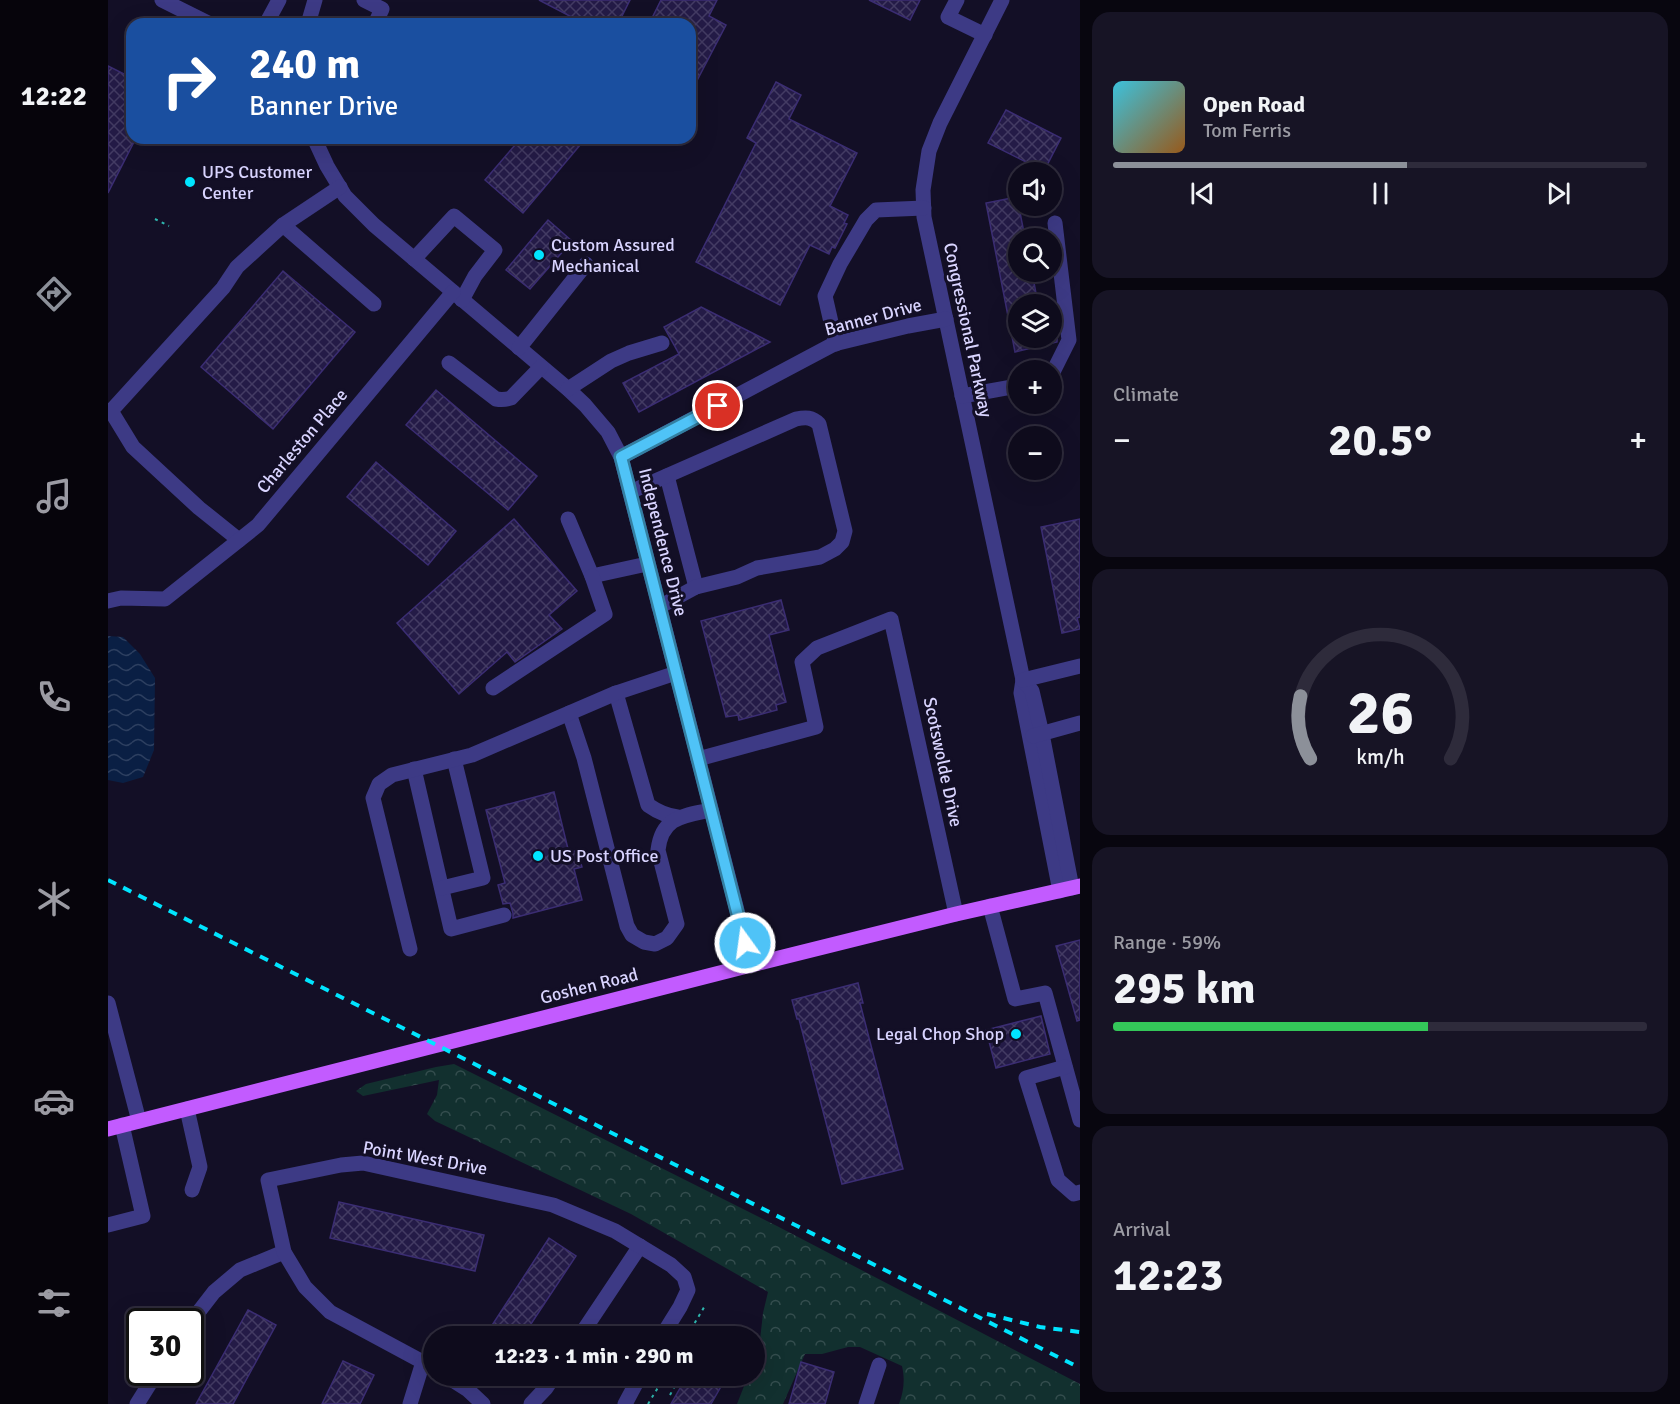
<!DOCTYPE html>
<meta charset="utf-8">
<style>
body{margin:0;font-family:Signika,sans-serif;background:#171425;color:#f1f3f6;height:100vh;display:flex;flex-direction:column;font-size:22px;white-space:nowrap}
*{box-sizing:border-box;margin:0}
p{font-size:20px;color:#9b9ba3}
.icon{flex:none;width:33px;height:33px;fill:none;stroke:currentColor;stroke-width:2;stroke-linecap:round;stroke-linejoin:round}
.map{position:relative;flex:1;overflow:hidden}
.side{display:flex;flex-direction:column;gap:12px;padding:12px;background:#08060f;width:600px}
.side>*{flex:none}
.top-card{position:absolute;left:18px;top:18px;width:570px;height:126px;border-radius:18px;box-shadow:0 6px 24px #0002,0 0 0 2px #2e2b3b;background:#1a4fa0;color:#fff;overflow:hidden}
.buttons{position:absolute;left:900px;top:162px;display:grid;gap:12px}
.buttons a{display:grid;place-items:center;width:54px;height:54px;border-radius:50%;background:#0e0b1c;box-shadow:0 6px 24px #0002,0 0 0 2px #2e2b3b;font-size:30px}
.speed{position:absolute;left:18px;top:1308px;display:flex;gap:12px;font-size:30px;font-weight:700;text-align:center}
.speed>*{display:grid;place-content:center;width:78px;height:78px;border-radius:50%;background:#0e0b1c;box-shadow:0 6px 24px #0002,0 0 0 2px #2e2b3b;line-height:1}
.speed .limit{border:3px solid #111;border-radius:9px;background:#fff;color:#111}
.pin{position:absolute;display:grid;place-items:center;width:51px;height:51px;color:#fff;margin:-26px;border:3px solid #fff;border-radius:50%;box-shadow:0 2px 6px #0007}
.me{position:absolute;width:66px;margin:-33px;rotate:346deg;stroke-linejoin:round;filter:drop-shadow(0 0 4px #0008)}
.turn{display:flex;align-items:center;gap:21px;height:126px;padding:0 24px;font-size:27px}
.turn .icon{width:78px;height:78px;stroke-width:2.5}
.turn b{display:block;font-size:42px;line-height:51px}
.big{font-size:45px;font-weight:700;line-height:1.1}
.side .widget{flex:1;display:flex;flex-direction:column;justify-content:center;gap:9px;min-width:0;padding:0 21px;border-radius:18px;background:#171425}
.side .dial{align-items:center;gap:0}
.dial svg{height:156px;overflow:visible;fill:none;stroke:#2e2b3b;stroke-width:7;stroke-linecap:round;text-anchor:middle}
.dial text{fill:#f1f3f6;stroke:none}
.song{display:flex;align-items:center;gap:18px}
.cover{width:72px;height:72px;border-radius:9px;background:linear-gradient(135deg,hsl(190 70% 55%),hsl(30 70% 35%))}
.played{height:6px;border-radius:3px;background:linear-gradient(90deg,#8c9099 55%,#2e2b3b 55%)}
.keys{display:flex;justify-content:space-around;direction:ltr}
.heat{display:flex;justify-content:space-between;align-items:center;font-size:33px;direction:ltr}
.charge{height:9px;border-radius:4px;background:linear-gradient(90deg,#34c759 59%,#2e2b3b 0)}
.trip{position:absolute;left:315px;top:1326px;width:342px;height:60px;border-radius:30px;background:#0e0b1c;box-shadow:0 6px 24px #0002,0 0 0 2px #2e2b3b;font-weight:700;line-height:60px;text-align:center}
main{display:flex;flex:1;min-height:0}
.tabs{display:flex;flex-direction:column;width:108px;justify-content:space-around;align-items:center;background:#06040b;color:#9b9ba3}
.tabs .icon{width:42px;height:42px}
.tabs .active{color:#8c9099}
.tabs b{font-size:27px;color:#f1f3f6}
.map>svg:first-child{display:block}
</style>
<main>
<nav class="tabs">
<b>12:22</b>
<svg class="icon active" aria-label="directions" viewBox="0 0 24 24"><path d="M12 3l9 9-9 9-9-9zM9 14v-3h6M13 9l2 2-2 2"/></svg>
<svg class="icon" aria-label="music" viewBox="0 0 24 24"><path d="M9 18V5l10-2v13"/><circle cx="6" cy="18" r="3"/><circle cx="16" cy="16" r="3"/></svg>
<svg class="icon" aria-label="phone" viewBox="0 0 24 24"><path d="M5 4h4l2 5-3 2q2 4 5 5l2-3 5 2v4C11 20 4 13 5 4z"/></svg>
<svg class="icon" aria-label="climate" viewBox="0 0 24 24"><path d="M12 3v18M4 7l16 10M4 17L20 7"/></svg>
<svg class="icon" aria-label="car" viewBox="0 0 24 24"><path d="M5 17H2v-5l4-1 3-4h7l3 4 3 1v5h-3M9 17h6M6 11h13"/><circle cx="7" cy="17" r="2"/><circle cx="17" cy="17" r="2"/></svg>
<svg class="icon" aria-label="filters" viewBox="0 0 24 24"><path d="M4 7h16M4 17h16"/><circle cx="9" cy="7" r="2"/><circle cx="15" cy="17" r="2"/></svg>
</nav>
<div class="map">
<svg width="972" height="1404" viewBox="0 0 972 1404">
<defs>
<pattern id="forest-crowns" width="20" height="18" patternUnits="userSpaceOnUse" patternTransform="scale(1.5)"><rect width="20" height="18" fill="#12302f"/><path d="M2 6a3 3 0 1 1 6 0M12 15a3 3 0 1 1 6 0" fill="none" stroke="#344d4e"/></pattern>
<pattern id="water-waves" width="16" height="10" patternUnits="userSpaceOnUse" patternTransform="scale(1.5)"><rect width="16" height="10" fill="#0a1f44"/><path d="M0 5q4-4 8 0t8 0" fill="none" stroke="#2d3f60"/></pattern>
<pattern id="building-cross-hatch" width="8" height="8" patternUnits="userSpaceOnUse" patternTransform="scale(1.5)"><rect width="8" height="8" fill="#241b47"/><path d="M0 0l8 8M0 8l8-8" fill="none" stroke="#433b63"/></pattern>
</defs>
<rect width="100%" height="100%" fill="#130f26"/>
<path fill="url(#forest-crowns)" d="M346,1064L669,1226L972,1384V1404H791C796,1391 797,1379 794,1366L752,1347H740L714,1354H697L675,1404H629L640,1376H646L647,1356L652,1340L655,1313L660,1292L523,1214L327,1121L319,1114L329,1095L331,1080L255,1096L248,1091L258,1084L328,1067Z"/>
<path fill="url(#water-waves)" d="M0,636L15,637L32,654L47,678L46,750L35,777L15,783L0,780Z"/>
<g fill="url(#building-cross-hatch)" stroke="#3b2d73" stroke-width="1.5">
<path d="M431,0H522L510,24H477Z"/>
<path d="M553,0H609L601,16L618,25L582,94V24H541Z"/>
<path d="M761,0H812L802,20Z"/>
<path d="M0,66L24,78V138H28L0,193Z"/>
<path d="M668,82L693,95L681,119L749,153L722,206L740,215L736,223L739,224L727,248L724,247L721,254L702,245L672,305L588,262L648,143L639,138Z"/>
<path d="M898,110L953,138L936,171L880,143Z"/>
<path d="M413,138H478L415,213L377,180Z"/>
<path d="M909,197L917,238H910V272H924L930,304H910V338H949V342L907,352L878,203Z"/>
<path d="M440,220L464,241L422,289L398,270Z"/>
<path d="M175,271L247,332L165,429L93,367Z"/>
<path d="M593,307L662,342L531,412L515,383L571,354L556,327Z"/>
<path d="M328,390L429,476L400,510L298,425Z"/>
<path d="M268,462L348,531L320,565L239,497Z"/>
<path d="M406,519L469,591L441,615L454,629L407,662L399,652L351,694L289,623Z"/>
<path d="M972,519V617L969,618L972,629L954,633L933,527Z"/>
<path d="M673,600L681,630L661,635L678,702L668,705L669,710L631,720L630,715L618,717L593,621Z"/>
<path d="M446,792L461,853L470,850L472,860L474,867L466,869L474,900L405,918V913L402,903L395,904L390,885L397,883L378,810Z"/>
<path d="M972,940V1020L969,1021L948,946Z"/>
<path d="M750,983L755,1003H752L795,1169L734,1184L691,1019H689L684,1000Z"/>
<path d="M933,1016L942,1054L888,1068L878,1030Z"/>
<path d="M231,1202L376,1235L367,1271L222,1238Z"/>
<path d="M441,1238L468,1256L415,1336H377Z"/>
<path d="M140,1310L168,1325L125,1404H88Z"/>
<path d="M235,1361L266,1375L252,1404H214Z"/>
<path d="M693,1362L726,1372L717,1404H681Z"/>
<path d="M579,1376H619L603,1404H563Z"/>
</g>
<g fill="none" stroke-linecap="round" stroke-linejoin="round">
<g stroke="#2fb8b0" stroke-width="2" stroke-dasharray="3 4.5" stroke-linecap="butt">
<path d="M47,219L61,226"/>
<path d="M579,1336L598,1304"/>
<path d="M559,1376L569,1382L571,1377"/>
<path d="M562,1395L569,1382"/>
<path d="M540,1404L557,1376"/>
</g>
<g stroke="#3d3a85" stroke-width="15">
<path d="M54,0L102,24"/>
<path d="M256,0L274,9L267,24"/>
<path d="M849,0L840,17L877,35"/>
<path d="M894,0L832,123L821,151L815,190L816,217L915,680L913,693L952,891"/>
<path d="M158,24L171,0"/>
<path d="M200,24L207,0"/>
<path d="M206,138L219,166L237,196L266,225L460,389L477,405L500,432L513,457L643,965"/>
<path d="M175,225L266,304"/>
<path d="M306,259L346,216L387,250L367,276L354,300"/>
<path d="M728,344L717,296L732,264L758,220L768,210L816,208"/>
<path d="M411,348L478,264"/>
<path d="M341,363L388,399C394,400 397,400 403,398L433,367"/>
<path d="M944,374L961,340L947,223"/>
<path d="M460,389L503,361L521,353L554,343"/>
<path d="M854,396L910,386"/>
<path d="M513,457L726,344L800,326L838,319"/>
<path d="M559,476L588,587"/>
<path d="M522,492L688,419C698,417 704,417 711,424L737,531L734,542L727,549L712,557L649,568L629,577L588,587L551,607"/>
<path d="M460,519L484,576L539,564"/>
<path d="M131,540L91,508L25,447L3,411L115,288L129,267L175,225L232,187"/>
<path d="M0,601L13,598L57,599L150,525L345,292"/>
<path d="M915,680L924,691L934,734L964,888"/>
<path d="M915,680L972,666"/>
<path d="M385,688L497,614L484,576"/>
<path d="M508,693L540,805C550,812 558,816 570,817"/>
<path d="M461,713L476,758L519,926L524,935L536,942L547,944L559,938L569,924L550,850C554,816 576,816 603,810"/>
<path d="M925,736L972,723"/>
<path d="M590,759L708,727L694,662L709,648L783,619L848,914"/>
<path d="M306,769L343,929L396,915"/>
<path d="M334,888L375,878L346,759"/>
<path d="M882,906L907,999L937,993L972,1120"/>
<path d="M302,949L265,798L271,784L284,775L364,755L508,693L568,673"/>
<path d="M0,1003L31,1121"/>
<path d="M957,1067L918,1078L950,1180L966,1194L972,1192"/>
<path d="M79,1109L92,1167L84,1190"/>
<path d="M0,1225L35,1216L14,1125"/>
<path d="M82,1323L106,1292L132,1270L176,1252"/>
<path d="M472,1336L532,1246"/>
<path d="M326,1368L222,1312L197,1287L176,1252L160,1180L233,1165L255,1163L445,1205L507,1231L563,1265L576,1277L580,1290L572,1307L554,1336"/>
<path d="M338,1376L360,1390L375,1404"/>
<path d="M29,1404L49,1372"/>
<path d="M302,1404L315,1362"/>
<path d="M423,1404L438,1388L446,1376"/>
<path d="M517,1404L532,1376"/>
<path d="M758,1404L771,1365"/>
</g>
<path stroke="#c25bff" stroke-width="15" d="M0,1129L643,965L848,914L972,886"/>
<g stroke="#00e5ff" stroke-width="4" stroke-dasharray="9 8" stroke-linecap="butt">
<path d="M0,880L972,1368"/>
<path d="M879,1314L932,1327L972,1332"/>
</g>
</g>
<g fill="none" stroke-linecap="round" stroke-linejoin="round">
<defs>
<path id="route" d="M610,406L513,457L637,943"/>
</defs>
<use href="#route" stroke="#337fa1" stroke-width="15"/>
<use href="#route" stroke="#4fc3f7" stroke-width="10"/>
</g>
<g fill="#00e5ff" stroke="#130f26" stroke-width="2">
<circle cx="82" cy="182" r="6"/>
<circle cx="431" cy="255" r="6"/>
<circle cx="430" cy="856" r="6"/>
<circle cx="908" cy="1034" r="6"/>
</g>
<g text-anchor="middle" stroke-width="6" stroke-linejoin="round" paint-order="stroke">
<g font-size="18" fill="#d9d4ff" stroke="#130f26" text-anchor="start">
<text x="94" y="178">UPS Customer<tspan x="94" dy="21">Center</tspan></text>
<text x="443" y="251">Custom Assured<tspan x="443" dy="21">Mechanical</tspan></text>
<text x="442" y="862">US Post Office</text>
<text x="896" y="1040" text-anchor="end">Legal Chop Shop</text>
</g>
<g font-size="18" fill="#d9d4ff" stroke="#130f26">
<text transform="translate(765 317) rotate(-15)" y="6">Banner Drive</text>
<text transform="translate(860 330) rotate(78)" y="6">Congressional Parkway</text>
<text transform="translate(194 441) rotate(-50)" y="6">Charleston Place</text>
<text transform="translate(555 542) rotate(76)" y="6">Independence Drive</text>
<text transform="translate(835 762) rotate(78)" y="6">Scotswolde Drive</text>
<text transform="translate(481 986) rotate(-14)" y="6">Goshen Road</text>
<text transform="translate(317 1158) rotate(10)" y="6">Point West Drive</text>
</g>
</g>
</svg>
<div class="buttons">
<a><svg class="icon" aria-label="sound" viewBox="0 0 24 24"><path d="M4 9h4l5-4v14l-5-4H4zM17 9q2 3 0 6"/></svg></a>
<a><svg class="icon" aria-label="search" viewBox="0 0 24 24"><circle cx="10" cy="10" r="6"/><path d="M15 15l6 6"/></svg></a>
<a><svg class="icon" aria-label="layers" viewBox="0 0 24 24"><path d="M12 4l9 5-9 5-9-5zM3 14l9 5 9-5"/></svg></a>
<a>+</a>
<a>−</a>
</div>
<div class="speed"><div class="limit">30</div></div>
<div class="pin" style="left:610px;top:406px;background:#d93025"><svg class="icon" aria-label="arrive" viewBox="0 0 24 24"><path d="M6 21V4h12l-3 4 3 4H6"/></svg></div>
<svg class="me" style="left:637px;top:943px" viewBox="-20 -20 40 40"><circle r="17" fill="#4fc3f7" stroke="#fff" stroke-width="3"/><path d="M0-11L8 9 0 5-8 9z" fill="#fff"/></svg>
<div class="trip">12:23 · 1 min · 290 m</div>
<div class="top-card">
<div class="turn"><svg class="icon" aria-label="right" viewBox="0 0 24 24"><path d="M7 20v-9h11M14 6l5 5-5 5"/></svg><div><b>240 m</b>Banner Drive</div></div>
</div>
</div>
<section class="side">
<div class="widget">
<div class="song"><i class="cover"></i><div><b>Open Road</b><p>Tom Ferris</p></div></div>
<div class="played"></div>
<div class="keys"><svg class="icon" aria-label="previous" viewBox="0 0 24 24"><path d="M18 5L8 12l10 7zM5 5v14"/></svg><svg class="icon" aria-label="pause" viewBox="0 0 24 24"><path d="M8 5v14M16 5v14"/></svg><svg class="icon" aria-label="next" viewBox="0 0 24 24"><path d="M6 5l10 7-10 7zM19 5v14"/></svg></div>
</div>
<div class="widget"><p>Climate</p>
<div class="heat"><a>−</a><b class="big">20.5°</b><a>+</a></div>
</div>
<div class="widget dial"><svg viewBox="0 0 100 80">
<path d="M14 69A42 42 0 1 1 86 69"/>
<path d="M14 69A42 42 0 0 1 9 37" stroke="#8c9099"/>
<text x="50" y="56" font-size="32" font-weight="700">26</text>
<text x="50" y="72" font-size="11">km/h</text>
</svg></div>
<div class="widget"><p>Range · 59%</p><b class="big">295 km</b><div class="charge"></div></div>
<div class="widget"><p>Arrival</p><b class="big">12:23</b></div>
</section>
</main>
